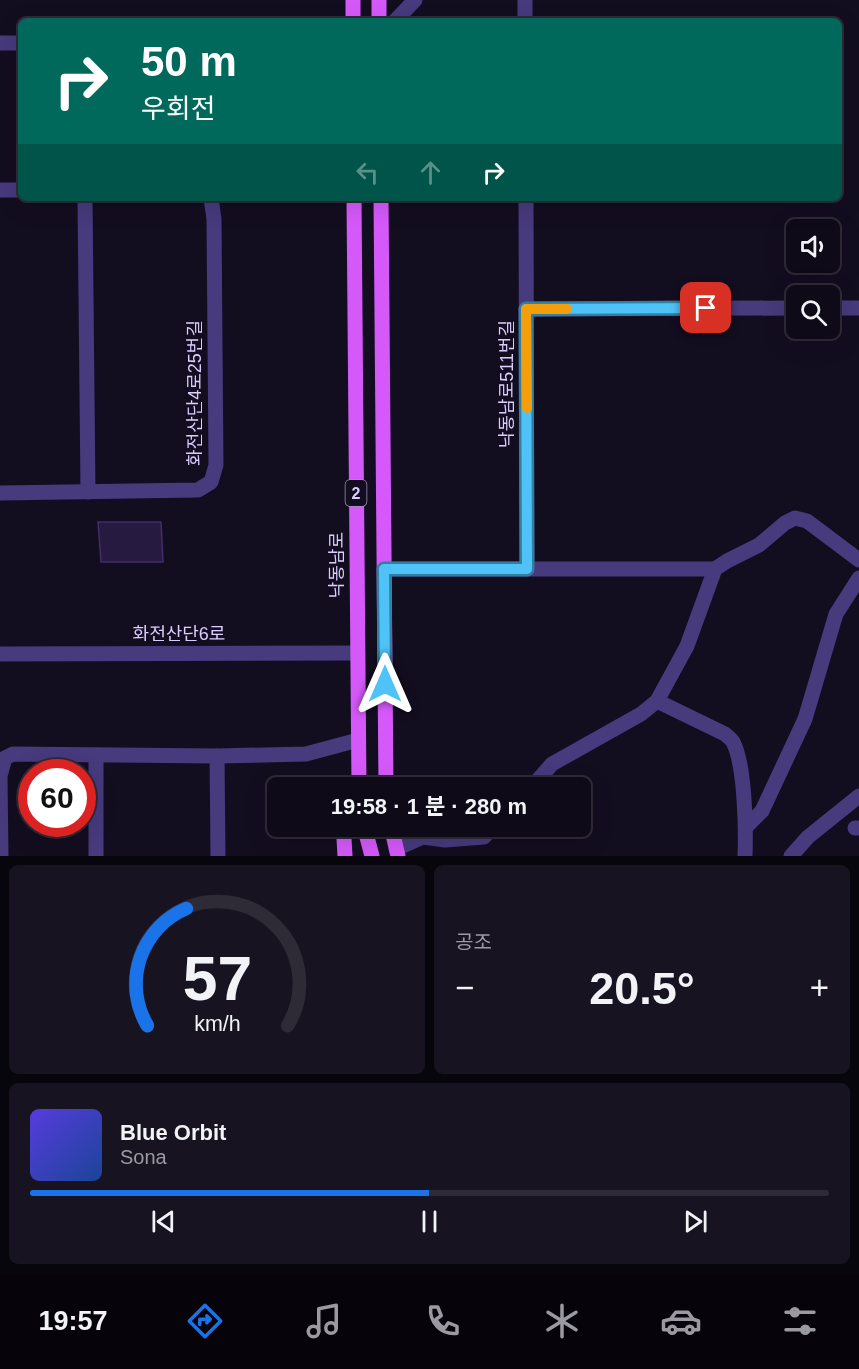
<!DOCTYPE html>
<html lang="ko">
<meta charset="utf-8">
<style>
body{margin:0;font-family:Arial,"Noto Sans KR",sans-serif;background:#171321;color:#f1f3f6;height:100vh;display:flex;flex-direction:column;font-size:22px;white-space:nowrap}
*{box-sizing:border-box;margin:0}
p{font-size:20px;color:#9b9aa2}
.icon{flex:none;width:33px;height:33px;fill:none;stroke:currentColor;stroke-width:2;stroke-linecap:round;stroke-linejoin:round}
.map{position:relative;height:856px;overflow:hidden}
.panel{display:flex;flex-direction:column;gap:9px;padding:9px;background:#08060d;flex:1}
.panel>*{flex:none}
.top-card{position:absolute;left:18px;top:18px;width:824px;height:183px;border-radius:9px;box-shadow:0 6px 24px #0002,0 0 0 2px #2e2b37;background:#00695c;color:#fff;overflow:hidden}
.fabs{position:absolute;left:786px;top:219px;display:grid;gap:12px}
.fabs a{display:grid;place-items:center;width:54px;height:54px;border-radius:9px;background:#0e0a18;box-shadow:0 6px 24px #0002,0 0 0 2px #2e2b37;font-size:30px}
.speed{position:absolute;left:18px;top:759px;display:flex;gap:12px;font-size:30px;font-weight:700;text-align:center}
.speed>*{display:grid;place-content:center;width:78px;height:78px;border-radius:50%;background:#0e0a18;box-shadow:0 6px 24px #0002,0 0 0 2px #2e2b37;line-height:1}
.speed .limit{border:9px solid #d22;background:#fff;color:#111}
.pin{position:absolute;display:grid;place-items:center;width:51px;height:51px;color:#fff;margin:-26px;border-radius:12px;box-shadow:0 3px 9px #0006}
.me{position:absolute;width:66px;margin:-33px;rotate:0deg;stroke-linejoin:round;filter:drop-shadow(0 0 4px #0008)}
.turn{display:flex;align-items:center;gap:21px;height:126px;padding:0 24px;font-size:27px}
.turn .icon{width:78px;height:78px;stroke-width:2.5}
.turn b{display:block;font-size:42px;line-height:51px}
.lanes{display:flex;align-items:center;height:57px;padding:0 24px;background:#0003;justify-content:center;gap:30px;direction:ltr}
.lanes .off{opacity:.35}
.big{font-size:45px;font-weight:700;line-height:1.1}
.panel .card{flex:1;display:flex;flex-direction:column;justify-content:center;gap:9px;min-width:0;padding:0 21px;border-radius:9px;background:#171321}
.panel .dial{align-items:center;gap:0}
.dial svg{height:156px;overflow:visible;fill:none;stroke:#2e2b37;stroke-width:7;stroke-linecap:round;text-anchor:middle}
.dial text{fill:#f1f3f6;stroke:none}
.song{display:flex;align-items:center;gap:18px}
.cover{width:72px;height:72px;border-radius:9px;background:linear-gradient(135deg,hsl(250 70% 55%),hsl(220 70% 35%))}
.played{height:6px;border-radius:3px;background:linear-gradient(90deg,#1a73e8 50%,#2e2b37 50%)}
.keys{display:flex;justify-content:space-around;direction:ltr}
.heat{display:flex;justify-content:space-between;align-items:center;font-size:33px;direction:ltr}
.panel .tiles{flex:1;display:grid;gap:9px;grid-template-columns:1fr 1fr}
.card:last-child{grid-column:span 2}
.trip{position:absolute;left:267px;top:777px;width:324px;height:60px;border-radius:9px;background:#0e0a18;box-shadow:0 6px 24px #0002,0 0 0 2px #2e2b37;font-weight:700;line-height:60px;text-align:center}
.menu{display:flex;height:96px;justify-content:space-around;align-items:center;background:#06040a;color:#9b9aa2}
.menu .icon{width:42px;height:42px}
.menu .on{color:#1a73e8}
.menu b{font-size:27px;color:#f1f3f6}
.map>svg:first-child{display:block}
</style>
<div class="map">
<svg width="859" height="856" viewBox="0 0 859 856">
<rect width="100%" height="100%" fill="#130d20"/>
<path fill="#271a40" stroke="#432d6b" stroke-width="1.5" d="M98,522H161L163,562H101Z"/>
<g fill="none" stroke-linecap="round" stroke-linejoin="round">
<g stroke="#473a7d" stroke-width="15">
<path d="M525,0V21"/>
<path d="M395,21L415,0"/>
<path d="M0,43H21"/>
<path d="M0,190H21"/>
<path d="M85,198L88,492"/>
<path d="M526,198L527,569"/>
<path d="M830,308H859"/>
<path d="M526,309L796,308"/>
<path d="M0,493L198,490L211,482L216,465L214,219L211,198"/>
<path d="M385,569H715"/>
<path d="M0,654L357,653"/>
<path d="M657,701L725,734C728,737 733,740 734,744C745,768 746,829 745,856"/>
<path d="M96,755V856"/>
<path d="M217,756L218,856"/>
<path d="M531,788L552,764L641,714L657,701L687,646L715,569L727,561L759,545L785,523L795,518L807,521L859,560"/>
<path d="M746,827L762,811L805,719L836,614L859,578"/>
<path d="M855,828H859"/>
<path d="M396,849L423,837L445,840L484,837L494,826"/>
<path d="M1,856L0,776L5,758L13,754L217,756L306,754L358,740"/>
<path d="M791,856L808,837L859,796"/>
</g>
<g stroke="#d559f9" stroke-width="15">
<path d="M353,0V21"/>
<path d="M379,0V21"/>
<path d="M354,198L359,788"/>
<path d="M381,198L386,788"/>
<path d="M364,826L372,856"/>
<path d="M391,826L398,856"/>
<path d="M345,856L344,839L347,826"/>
</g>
</g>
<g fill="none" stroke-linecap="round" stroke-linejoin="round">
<defs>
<path id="route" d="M385,684L384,569H527L526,309L706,308"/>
</defs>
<use href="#route" stroke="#337fa1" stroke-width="15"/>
<use href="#route" stroke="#4fc3f7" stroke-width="10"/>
<path stroke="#f59e0b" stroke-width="10" d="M527,408L526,309H567"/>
</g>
<g text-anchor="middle" stroke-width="6" stroke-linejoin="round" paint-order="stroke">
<rect fill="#130d20" stroke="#9e94bb" stroke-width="1.5" x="345.5" y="480" width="21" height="26" rx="4.5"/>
<g font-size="16" font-weight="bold" fill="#dacefd">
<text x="356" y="499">2</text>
</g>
<g font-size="18" fill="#dacefd" stroke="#130d20">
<text transform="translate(507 384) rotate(-90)" y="6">낙동남로511번길</text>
<text transform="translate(195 393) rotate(-90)" y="6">화전산단4로25번길</text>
<text transform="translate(337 565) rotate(-90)" y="6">낙동남로</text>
<text x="179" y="640">화전산단6로</text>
</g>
</g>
</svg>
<div class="fabs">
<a><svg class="icon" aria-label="sound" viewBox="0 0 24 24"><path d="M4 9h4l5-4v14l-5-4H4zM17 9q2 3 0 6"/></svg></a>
<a><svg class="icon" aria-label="search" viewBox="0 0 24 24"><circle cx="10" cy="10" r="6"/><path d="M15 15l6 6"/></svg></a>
</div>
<div class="speed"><div class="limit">60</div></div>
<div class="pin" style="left:706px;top:308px;background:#d93025"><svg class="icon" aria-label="arrive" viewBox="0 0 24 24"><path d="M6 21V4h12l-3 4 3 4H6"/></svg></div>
<svg class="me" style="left:385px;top:684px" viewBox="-20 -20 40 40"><path d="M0-17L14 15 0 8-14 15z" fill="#4fc3f7" stroke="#fff" stroke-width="4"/></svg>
<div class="trip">19:58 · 1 분 · 280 m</div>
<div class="top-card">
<div class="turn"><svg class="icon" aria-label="right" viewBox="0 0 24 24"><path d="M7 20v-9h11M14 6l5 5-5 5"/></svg><div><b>50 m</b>우회전</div></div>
<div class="lanes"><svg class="icon off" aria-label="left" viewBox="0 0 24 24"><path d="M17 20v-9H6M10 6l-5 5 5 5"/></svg><svg class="icon off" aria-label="ahead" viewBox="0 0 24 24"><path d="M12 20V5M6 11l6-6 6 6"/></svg><svg class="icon" aria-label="right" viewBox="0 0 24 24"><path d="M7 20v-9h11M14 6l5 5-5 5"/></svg></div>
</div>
</div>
<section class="panel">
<div class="tiles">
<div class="card dial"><svg viewBox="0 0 100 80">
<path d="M14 69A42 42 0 1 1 86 69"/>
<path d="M14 69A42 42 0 0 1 34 9" stroke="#1a73e8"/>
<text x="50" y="56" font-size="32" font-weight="700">57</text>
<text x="50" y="72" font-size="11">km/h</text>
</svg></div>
<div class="card"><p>공조</p>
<div class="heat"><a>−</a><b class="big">20.5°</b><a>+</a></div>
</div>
<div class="card">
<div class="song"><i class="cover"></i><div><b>Blue Orbit</b><p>Sona</p></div></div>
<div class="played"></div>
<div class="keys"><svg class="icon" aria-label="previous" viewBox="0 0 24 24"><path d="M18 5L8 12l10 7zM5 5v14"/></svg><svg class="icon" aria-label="pause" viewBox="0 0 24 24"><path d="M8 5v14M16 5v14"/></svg><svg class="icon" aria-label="next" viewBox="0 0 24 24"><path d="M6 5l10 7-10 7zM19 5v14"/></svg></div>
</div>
</div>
</section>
<nav class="menu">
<b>19:57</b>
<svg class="icon on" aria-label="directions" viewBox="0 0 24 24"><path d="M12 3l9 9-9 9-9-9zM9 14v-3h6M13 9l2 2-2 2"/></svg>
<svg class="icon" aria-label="music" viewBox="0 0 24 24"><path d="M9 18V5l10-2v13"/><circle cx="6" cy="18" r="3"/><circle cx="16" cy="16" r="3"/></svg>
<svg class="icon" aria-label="phone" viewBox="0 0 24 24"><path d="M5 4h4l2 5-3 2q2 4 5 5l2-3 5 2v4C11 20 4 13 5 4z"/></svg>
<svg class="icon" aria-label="climate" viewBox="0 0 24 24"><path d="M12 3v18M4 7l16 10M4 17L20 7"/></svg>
<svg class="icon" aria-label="car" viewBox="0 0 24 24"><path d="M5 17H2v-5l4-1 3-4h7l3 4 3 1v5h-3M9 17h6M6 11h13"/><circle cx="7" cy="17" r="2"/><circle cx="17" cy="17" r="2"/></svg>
<svg class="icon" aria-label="filters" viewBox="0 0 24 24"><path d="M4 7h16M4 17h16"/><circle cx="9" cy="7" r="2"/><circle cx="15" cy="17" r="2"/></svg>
</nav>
